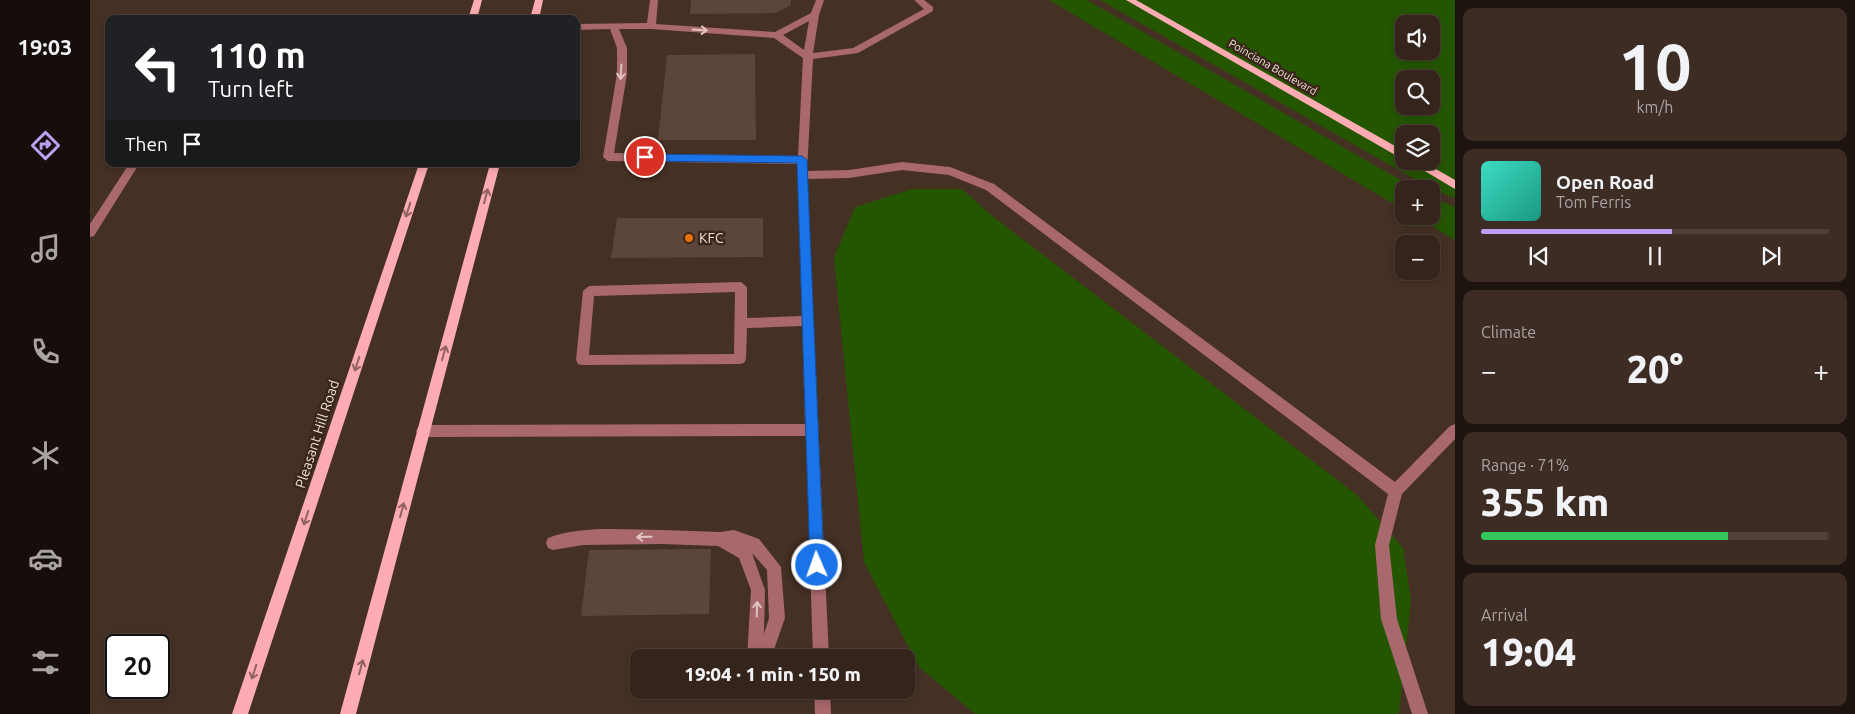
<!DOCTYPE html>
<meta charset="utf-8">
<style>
body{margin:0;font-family:Ubuntu,sans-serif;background:#3c2c24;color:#f1f3f6;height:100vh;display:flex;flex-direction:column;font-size:19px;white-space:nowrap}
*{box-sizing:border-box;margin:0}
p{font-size:16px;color:#a9a4a3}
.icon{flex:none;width:28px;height:28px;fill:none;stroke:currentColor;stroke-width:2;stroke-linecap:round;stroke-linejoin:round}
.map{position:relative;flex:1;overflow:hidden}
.drawer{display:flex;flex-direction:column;gap:8px;padding:8px;background:#1d140f;width:400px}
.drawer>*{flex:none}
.banner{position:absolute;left:15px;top:15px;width:475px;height:152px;border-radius:10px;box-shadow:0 2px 8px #0003,0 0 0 1px #4e413a;background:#202124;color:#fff;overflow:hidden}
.controls{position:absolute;left:1305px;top:15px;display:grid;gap:10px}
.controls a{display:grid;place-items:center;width:45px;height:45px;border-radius:10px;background:#34241b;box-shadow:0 2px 8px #0003,0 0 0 1px #4e413a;font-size:25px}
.speed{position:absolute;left:15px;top:634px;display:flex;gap:10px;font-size:25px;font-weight:700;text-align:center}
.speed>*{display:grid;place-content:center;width:65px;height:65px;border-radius:50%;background:#34241b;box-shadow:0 2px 8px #0003,0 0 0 1px #4e413a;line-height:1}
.speed .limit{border:2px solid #111;border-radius:8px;background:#fff;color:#111}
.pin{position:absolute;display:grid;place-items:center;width:42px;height:42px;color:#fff;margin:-21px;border:2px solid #fff;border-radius:50%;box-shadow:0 1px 5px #0007}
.me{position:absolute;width:55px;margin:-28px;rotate:358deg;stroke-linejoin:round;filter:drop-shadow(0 0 4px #0008)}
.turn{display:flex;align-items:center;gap:18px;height:105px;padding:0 20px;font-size:22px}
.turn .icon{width:65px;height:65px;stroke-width:2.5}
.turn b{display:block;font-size:35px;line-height:42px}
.then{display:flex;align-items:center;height:48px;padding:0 20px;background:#0003;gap:10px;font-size:19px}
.big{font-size:38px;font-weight:800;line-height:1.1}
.drawer .card{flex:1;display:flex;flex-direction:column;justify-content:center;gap:8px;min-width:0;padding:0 18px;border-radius:10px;background:#3c2c24}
.drawer .dial{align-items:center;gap:0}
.dial b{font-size:65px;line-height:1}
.song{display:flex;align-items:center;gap:15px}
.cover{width:60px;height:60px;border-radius:8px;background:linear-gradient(135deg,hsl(170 70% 55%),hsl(170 70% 35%))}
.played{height:5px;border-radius:2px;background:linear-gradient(90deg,#bca0f2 55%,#4e413a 55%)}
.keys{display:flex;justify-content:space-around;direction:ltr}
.heat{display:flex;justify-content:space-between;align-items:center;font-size:28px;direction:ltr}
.charge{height:8px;border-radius:4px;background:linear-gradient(90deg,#34c759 71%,#4e413a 0)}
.trip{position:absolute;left:540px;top:649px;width:285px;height:50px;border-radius:10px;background:#34241b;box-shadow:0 2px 8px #0003,0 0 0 1px #4e413a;font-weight:800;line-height:50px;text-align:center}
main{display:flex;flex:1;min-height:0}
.tabs{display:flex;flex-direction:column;width:90px;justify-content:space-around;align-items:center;background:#150e0b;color:#a9a4a3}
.tabs .icon{width:35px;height:35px}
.tabs .active{color:#bca0f2}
.tabs b{font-size:22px;color:#f1f3f6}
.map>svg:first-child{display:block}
</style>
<main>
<nav class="tabs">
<b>19:03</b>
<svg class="icon active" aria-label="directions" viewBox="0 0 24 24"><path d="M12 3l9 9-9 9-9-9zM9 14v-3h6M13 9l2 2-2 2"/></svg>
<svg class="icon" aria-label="music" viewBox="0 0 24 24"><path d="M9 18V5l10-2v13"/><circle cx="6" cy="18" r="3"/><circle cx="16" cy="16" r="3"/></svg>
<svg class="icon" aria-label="phone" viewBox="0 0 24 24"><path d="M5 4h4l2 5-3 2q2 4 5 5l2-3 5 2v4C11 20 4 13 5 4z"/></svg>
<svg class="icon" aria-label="climate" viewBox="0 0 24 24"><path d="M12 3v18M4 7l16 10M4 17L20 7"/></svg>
<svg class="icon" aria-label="car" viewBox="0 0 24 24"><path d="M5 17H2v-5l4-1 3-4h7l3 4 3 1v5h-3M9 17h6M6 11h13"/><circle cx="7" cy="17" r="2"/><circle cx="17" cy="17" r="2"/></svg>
<svg class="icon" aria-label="filters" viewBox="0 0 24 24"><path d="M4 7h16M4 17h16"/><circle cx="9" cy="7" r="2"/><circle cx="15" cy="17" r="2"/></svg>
</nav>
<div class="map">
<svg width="1365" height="714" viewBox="0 0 1365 714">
<rect width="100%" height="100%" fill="#453024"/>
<g fill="#245600" fill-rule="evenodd">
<path d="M959,0H997L1326,189H1314V210Z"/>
<path d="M1010,0H1365V198L1344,190ZM1314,24H1341V51H1314ZM1314,79H1341V106H1314ZM1314,134H1341V161H1314Z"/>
<path d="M822,189H872L901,215L1267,495L1313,548L1321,600L1309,714H885L829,667L774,562L744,258L765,207Z"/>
<path d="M1341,197L1365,207V240L1325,216H1341Z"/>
</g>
<g fill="#5c4539">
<path d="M601,0H701V5L686,13L600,14Z"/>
<path d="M665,54L666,140H568L577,55Z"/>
<path d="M527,218H673V257L521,258Z"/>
<path d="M621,549L619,614L491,616L499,550Z"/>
</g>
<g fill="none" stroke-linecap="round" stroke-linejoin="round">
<g fill="#a9686e" fill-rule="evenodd">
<path d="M560,0H568L566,24L685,32L721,13L726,0H734L729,15L723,53L763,48L834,9L824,0H834L843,7V11L768,53L723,59L717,171L759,170L812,162L860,167L904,184L1305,482L1360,426L1365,424V439L1312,494L1299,545L1307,619L1338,714H1322L1291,619L1285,545L1298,494L896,190L859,175L812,170L759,178L717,179L739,658H723L716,436L333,437L328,435L326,431L328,427L333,425L715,424L712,326L657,328L656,359L654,363L650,364L492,365L488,364L486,360L493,291L499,286L651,282L657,287V318L712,316L707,164L518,161L513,157L527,74V48L520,29L486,30V24L557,23ZM719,21L714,50L693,35ZM529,29H561L684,38L713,58L708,156L524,153L537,74V48ZM645,292L644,354L499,355L504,296Z"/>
<path d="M39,164H49L4,236L0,237V224Z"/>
<path d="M572,530L630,532L644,530L669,539L691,567L695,618L681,658H657L661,590L649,558L628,546L572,544L493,545L463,550L458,548L456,543L458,538C490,525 538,530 572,530ZM662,553L677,570L679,618L674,634L675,590Z"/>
<path d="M724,690H740L741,714H725Z"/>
</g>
<g fill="#fcacb2" fill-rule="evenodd">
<path d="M384,0H392L387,19H378Z"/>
<path d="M445,0H453L449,19H440Z"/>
<path d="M1036,0H1046L1314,151V160Z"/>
<path d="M1318,161H1332L1365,180V189Z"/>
<path d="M329,164H339L158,714H142Z"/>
<path d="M400,164H410L266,714H250Z"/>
</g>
</g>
<defs><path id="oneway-shaft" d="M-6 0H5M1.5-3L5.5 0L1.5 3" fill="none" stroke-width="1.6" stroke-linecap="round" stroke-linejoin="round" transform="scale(1.25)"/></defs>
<g stroke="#dfc4c0">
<use href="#oneway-shaft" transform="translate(610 30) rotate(4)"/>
<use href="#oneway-shaft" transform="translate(531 72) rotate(93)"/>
<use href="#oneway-shaft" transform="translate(554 537) rotate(179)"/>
<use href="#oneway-shaft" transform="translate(667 609) rotate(-88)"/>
</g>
<g stroke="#91625e">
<use href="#oneway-shaft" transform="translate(396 196) rotate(-75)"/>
<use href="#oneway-shaft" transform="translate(318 210) rotate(108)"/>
<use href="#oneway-shaft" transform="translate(354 353) rotate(-75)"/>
<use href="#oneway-shaft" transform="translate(267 364) rotate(108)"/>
<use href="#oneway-shaft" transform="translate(312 510) rotate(-75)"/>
<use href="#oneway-shaft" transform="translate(216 518) rotate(108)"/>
<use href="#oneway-shaft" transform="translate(271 667) rotate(-75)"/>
<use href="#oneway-shaft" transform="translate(164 672) rotate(108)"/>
</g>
<path fill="#1a73e8" stroke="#114b97" d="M555,154L712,156L717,160L734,565L732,570L727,572L722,570L720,565L707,163L555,161L550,157Z"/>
<circle fill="#e8710a" stroke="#3a261a" stroke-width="2" cx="599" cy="238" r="5"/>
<g text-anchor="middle" stroke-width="5" stroke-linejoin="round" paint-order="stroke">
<g font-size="11" fill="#f1e3db" stroke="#3a261a">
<text transform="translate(1183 67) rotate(30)" y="4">Poinciana Boulevard</text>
</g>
<g font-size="14" fill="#f1e3db" stroke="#3a261a" text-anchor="start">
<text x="609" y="243">KFC</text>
</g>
<g font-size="14" fill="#f1e3db" stroke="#3a261a">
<text transform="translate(227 434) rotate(-72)" y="5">Pleasant Hill Road</text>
</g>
</g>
</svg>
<div class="controls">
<a><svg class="icon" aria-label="sound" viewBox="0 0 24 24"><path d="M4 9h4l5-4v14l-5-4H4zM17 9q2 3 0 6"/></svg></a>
<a><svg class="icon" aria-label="search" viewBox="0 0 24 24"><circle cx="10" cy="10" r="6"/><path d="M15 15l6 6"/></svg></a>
<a><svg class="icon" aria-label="layers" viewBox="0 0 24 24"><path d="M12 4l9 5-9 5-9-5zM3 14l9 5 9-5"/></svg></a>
<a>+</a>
<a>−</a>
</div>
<div class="speed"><div class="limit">20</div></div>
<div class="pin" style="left:555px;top:157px;background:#d93025"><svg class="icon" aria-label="arrive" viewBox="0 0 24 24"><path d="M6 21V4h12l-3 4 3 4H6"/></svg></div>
<svg class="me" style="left:727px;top:565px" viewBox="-20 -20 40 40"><circle r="17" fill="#1a73e8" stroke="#fff" stroke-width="3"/><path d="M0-11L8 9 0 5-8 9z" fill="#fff"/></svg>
<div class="trip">19:04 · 1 min · 150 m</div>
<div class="banner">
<div class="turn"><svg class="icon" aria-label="left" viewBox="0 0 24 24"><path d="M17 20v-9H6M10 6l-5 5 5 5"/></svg><div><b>110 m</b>Turn left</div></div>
<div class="then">Then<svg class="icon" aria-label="arrive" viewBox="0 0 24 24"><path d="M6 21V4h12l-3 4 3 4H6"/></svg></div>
</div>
</div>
<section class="drawer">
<div class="card dial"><b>10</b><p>km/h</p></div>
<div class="card">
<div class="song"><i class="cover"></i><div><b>Open Road</b><p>Tom Ferris</p></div></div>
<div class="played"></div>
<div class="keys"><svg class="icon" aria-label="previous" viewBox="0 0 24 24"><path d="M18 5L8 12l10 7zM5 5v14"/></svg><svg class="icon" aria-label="pause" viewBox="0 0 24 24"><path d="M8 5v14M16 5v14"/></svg><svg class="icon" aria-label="next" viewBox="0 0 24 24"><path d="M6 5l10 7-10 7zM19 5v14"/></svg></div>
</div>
<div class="card"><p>Climate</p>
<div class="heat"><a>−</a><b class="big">20°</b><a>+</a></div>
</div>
<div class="card"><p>Range · 71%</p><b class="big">355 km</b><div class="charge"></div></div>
<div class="card"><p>Arrival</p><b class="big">19:04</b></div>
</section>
</main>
